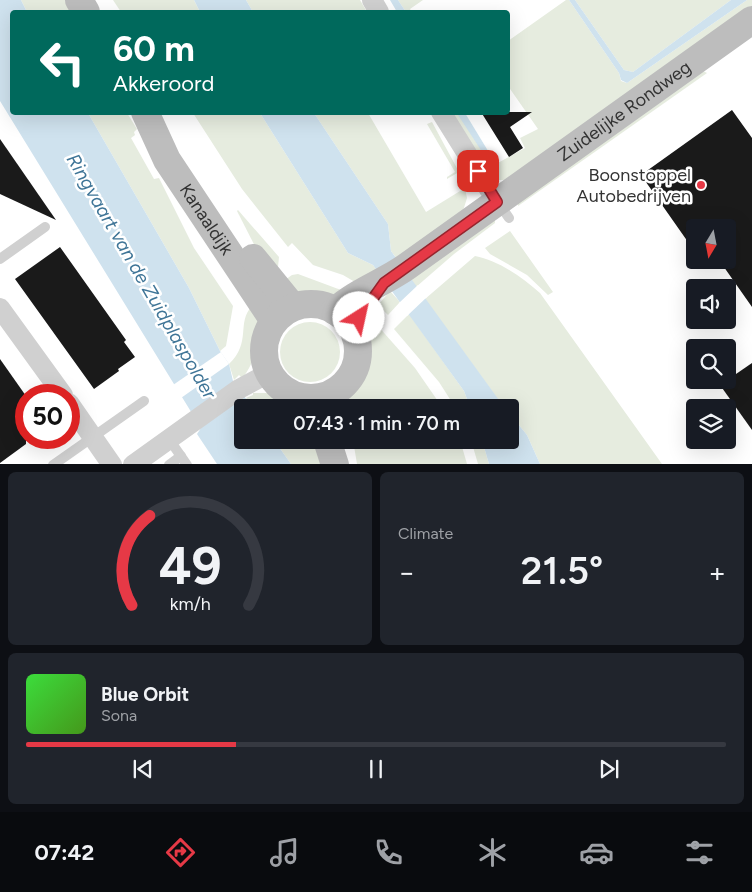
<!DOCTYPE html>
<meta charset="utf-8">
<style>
body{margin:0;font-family:Figtree,sans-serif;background:#20242c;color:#f1f3f6;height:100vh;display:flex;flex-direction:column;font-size:19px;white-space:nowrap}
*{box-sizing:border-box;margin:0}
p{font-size:16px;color:#9ea1a6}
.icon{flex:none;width:28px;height:28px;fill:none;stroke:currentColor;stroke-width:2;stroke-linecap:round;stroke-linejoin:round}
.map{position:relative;height:464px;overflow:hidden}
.sheet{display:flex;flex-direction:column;gap:8px;padding:8px;background:#0d0f14;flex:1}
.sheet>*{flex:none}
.banner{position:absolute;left:10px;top:10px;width:500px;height:105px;border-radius:5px;box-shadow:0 5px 20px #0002;background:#00695c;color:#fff;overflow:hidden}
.needle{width:32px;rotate:190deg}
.buttons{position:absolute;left:686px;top:219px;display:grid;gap:10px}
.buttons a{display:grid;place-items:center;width:50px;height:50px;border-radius:5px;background:#171b24;box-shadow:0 5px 20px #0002;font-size:25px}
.speed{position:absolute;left:15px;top:384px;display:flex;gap:10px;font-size:25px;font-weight:700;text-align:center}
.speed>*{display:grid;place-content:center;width:65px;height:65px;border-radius:50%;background:#171b24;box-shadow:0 5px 20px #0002;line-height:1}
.speed .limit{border:8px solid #d22;background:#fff;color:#111}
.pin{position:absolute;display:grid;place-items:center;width:42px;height:42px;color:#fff;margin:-21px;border-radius:10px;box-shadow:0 2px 8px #0006}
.me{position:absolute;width:55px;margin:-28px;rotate:35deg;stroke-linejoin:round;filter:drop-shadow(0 0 4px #0008)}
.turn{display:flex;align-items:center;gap:18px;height:105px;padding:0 20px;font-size:22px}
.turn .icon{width:65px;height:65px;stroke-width:2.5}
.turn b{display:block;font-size:35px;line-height:42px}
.big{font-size:38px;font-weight:600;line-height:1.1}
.sheet .card{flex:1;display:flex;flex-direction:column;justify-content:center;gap:8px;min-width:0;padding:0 18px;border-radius:8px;background:#20242c}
.sheet .dial{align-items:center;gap:0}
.dial svg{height:130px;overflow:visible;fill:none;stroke:#363941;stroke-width:7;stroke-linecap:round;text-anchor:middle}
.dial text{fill:#f1f3f6;stroke:none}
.song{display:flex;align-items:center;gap:15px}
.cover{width:60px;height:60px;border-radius:8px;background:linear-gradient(135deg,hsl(120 70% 55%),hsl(100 70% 35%))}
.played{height:5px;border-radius:2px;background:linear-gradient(90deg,#e63946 30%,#363941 30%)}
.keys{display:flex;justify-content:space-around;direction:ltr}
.heat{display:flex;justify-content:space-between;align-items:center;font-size:28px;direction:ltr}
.sheet .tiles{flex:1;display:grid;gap:8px;grid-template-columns:1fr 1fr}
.card:last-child{grid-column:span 2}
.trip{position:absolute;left:234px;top:399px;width:285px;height:50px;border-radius:5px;background:#171b24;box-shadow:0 5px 20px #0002;font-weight:600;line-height:50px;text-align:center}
.tab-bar{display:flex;height:80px;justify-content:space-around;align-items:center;background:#090b0e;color:#9ea1a6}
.tab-bar .icon{width:35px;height:35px}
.tab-bar .selected{color:#e63946}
.tab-bar b{font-size:22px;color:#f1f3f6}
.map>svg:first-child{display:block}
</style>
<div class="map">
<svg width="752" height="465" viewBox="0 0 752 465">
<rect width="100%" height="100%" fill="#fff"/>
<g fill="#e6ecdf">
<path d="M21,0H65L71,12H27Z"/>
<path d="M113,0H194L200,12H121Z"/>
<path d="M246,0H360L367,12H253Z"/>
<path d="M398,0H423L410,9L412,12H406Z"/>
<path d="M566,0H569L619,73L621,81L627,83L747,0H752V9L506,180H496L485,175L449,113H460L458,114L496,164L525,148L520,138L538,129L508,86V41Z"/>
<path d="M575,0H731L633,72L624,70Z"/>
<path d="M703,71L707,73L518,206V203Z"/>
<path d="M88,113H127L137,129L134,132L135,135L131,138L154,179L159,178L194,248L233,306L226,346L220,351L189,288Z"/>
<path d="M193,113H260L348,253L373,265L379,273L360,285L343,275L313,265L292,243L288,247L242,189Z"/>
<path d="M314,113H368L426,212L465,188L467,198L463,211L397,259L391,251L388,224Z"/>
<path d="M432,122L459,172L447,179V177L455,172L427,124Z"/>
<path d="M238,210L279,257L278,267L259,254L237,211Z"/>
<path d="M491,220H495V223L454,254L416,287L410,278Z"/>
<path d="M510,231L553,292L548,295L527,275L490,254L485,248Z"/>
<path d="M475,256C498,260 523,278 540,293L662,464H540L527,435L510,414V408L504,407L497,398L425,299Z"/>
<path d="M298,274L341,290L333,299L299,296L279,284L292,275Z"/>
<path d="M390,291L400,302L388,315L378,305Z"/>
<path d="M252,306C255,312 259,319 260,325C263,336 251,370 242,378L239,375L234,380L229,364C252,342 236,323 252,306Z"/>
<path d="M409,314L464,391L470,407H455L439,382L394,329Z"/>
<path d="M370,317L415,368L442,407H347C349,390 362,377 365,360C367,344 360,331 370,317Z"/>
<circle cx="310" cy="352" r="30"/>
<path d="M253,393H268L301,407H252L246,398L253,395Z"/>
<path d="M274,440H322L329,464H291Z"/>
<path d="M353,440H460L467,464H357Z"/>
<path d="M471,440H482L489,464H478Z"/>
</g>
<g fill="#cfe2ee">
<path d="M0,0H21L27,12H12V112L88,113L189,288L220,351L229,364L233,381L252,407L242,408V440H274L291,464H217L197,434L201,428L0,101Z"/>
<path d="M194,0H246L253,12H200Z"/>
<path d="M390,0H398L406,12H397Z"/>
<path d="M569,0H575L624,70L633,72L731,0H747L627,83L621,80L619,73Z"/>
<path d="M260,113H314L388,224L391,251L504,407H470L464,391L373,265L348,253Z"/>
<path d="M460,113H465L496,164L492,166L490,164L458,115Z"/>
<path d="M510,414L527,435L540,464H489L482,440H510Z"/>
</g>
<g fill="#fff">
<path d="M418,285L427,297L407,316L399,303Z"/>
<path d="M221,352L229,364L181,398L173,385Z"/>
</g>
<g fill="#1a1a1a">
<path d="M732,110L752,138V307L719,260H728V228L695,226V252L641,175Z"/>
<path d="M481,112H532L510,127L523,148L509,157Z"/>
<path d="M0,139L56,220L0,194Z"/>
<path d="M60,247L126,340L124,342L135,357L118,369L119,371L94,389L15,279Z"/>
<path d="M0,359L26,396V444L0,463Z"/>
<path d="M752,363V430L720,385Z"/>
</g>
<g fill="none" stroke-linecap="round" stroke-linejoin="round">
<g stroke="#d0d0d0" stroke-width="10">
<path d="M498,202L509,218"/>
<path d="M0,259L45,227"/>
<path d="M169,439L187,465"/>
<path d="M53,465L144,401"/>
<path d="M169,465L181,456"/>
</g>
<g stroke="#d0d0d0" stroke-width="20">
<path d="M372,0L379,12"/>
<path d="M441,112L497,202"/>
<path d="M0,308L63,395"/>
<path d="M69,403L112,465"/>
<path d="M133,465L239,389L269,373"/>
</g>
<g stroke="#bdbdbd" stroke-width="28">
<path d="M79,0L86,12"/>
<path id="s1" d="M145,112L167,160L274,321"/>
<path d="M253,258L293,307"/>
<circle cx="311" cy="351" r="47"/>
<path id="s2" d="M335,311C356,292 383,283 406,267L752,20"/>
<path d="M327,440L335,465"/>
</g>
</g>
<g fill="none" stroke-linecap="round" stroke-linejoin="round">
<defs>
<path id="route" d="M359,318L384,283L497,202L478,171"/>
</defs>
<use href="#route" stroke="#96252e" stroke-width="12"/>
<use href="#route" stroke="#e63946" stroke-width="9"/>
</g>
<circle fill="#e63946" stroke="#fff" stroke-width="2" cx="701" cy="185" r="5"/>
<g text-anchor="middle" stroke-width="5" stroke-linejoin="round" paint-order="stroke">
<g font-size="18" fill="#333" stroke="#fff">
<text dy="6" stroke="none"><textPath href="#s2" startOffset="352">Zuidelijke Rondweg</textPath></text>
<text dy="6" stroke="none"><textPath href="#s1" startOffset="124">Kanaaldijk</textPath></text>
</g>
<g font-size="18" fill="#333" stroke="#fff" text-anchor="end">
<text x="691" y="181">Boonstoppel<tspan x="691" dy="21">Autobedrijven</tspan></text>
</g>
<g font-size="19" font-style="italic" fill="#3f7597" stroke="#fff">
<text transform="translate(142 276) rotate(60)" y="7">Ringvaart van de Zuidplaspolder</text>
</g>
</g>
</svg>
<div class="buttons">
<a><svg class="needle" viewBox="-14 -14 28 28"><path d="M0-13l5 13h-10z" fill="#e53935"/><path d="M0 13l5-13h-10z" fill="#9ea1a6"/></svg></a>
<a><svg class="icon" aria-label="sound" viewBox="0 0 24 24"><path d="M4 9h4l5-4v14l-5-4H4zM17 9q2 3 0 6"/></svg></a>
<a><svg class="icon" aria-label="search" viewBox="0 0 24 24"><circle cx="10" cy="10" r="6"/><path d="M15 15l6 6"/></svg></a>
<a><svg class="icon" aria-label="layers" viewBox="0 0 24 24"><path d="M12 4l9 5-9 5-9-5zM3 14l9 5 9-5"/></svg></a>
</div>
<div class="speed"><div class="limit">50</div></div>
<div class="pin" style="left:478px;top:171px;background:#d93025"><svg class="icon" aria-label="arrive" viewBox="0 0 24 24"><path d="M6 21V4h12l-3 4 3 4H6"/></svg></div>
<svg class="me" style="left:359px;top:318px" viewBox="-20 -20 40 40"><circle r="19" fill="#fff"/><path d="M0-13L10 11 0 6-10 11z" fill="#e63946"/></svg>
<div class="trip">07:43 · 1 min · 70 m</div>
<div class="banner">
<div class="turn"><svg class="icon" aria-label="left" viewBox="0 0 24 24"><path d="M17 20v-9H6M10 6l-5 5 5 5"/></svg><div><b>60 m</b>Akkeroord</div></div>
</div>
</div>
<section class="sheet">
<div class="tiles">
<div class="card dial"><svg viewBox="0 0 100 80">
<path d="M14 69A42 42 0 1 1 86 69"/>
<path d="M14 69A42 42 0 0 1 25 14" stroke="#e63946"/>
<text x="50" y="56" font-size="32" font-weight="700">49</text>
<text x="50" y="72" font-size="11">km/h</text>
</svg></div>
<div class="card"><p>Climate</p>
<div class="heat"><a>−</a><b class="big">21.5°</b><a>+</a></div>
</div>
<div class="card">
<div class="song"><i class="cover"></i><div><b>Blue Orbit</b><p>Sona</p></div></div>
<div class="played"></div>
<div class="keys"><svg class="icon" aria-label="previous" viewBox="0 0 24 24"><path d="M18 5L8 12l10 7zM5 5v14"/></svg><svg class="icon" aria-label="pause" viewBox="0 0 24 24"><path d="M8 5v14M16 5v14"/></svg><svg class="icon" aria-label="next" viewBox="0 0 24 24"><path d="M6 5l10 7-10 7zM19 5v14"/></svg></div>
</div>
</div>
</section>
<nav class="tab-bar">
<b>07:42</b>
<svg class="icon selected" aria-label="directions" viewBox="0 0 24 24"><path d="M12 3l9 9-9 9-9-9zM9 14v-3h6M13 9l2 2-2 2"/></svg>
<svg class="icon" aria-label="music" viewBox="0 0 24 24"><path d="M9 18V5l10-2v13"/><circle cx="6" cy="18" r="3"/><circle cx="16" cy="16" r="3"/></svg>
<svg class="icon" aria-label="phone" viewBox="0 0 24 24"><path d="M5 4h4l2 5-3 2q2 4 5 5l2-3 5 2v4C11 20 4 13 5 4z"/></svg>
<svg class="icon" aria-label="climate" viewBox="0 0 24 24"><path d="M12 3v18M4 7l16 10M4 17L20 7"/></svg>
<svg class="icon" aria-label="car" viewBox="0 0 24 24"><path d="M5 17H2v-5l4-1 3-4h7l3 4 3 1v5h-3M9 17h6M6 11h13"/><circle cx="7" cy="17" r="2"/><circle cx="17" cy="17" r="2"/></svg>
<svg class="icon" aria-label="filters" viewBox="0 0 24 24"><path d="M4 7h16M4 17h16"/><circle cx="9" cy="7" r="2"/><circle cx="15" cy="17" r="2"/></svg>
</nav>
